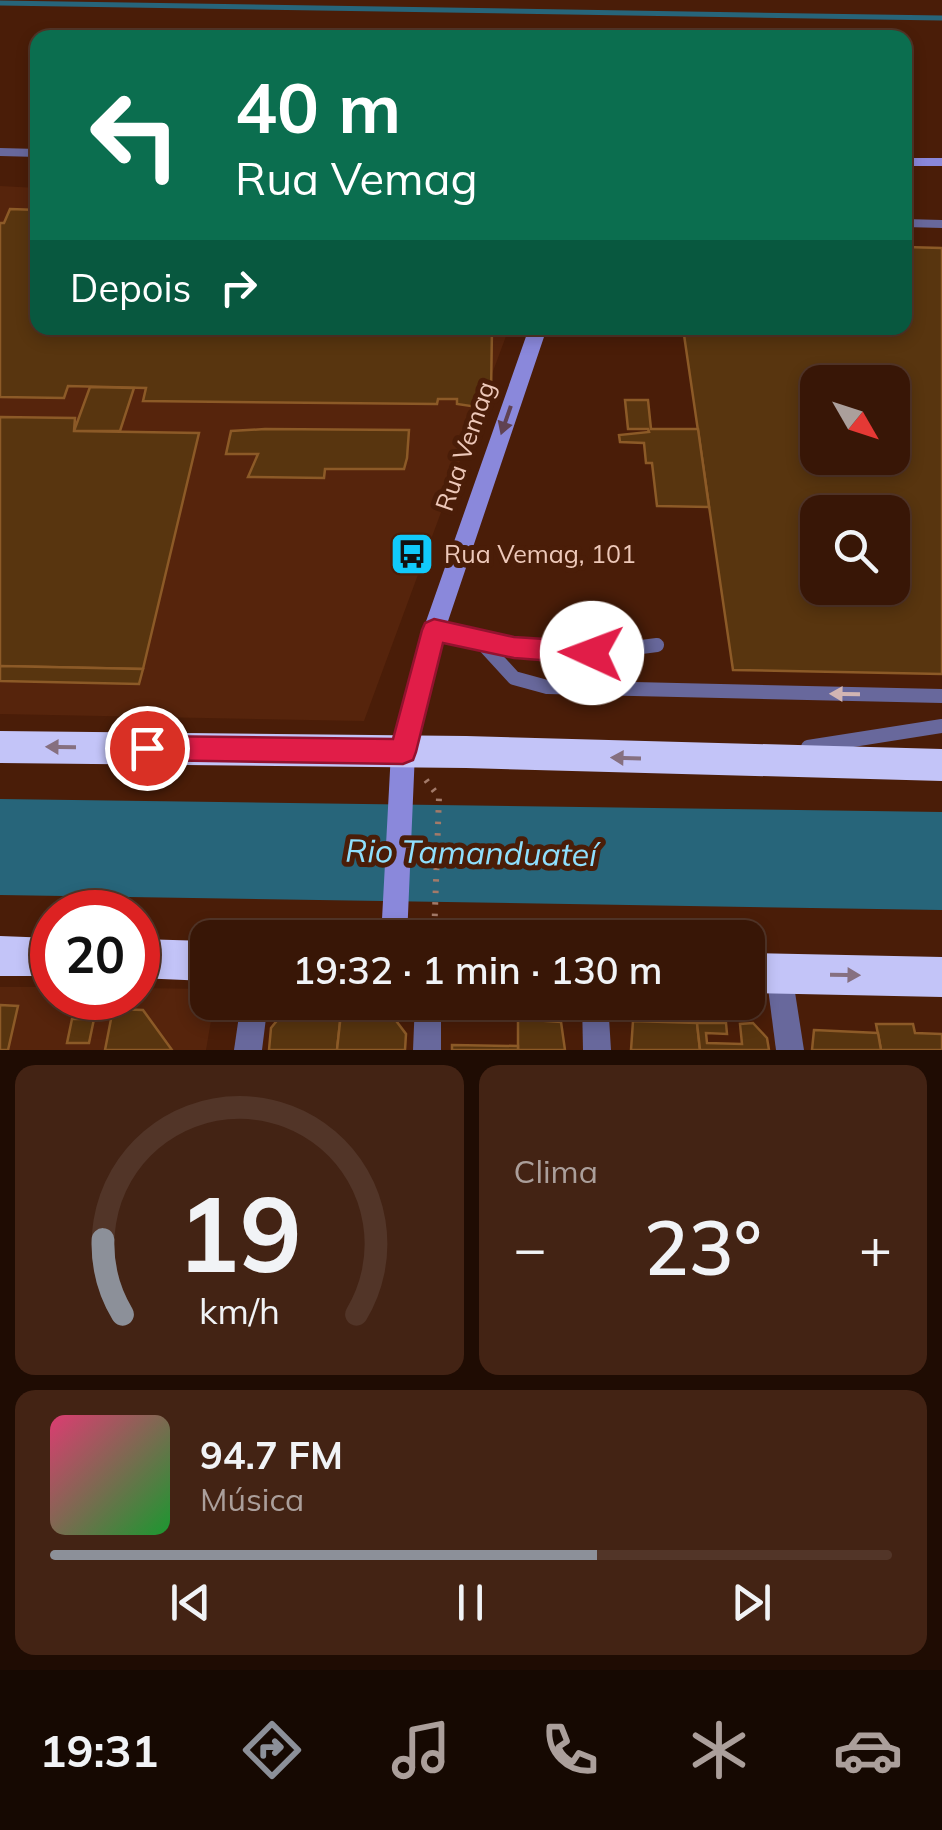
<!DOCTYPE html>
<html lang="pt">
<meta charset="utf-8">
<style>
body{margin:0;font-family:Mulish,sans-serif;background:#432314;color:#f1f3f6;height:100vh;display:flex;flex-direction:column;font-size:38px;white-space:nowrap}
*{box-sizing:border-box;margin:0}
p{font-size:32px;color:#ab9f9b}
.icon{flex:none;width:55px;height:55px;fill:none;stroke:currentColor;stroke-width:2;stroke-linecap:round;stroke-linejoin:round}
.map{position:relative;height:1050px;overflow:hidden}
.sheet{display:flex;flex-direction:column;gap:15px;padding:15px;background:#1f0c03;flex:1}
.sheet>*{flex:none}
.guide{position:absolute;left:30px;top:30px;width:882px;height:305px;border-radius:20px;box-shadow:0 5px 15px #0003,0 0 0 2px #523528;background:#0b6e4f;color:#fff;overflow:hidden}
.needle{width:65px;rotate:129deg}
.tools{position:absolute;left:800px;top:365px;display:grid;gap:20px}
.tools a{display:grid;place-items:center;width:110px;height:110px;border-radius:20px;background:#381606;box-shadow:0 5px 15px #0003,0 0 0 2px #523528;font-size:50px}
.speed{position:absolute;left:30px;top:890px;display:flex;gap:20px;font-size:50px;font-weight:700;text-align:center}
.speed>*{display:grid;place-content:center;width:130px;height:130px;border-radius:50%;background:#381606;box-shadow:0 5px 15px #0003,0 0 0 2px #523528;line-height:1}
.speed .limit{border:15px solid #d22;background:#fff;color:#111}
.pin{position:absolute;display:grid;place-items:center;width:85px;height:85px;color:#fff;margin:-42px;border:5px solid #fff;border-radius:50%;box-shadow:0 2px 10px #0007}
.me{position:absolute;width:110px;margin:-55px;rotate:272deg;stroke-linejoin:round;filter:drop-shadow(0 0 8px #0008)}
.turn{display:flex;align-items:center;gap:35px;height:210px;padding:0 40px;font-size:45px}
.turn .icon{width:130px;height:130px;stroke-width:2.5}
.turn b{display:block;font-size:70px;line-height:85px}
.then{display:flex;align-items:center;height:95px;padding:0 40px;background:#0003;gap:20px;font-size:38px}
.big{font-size:75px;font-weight:600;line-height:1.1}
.sheet .card{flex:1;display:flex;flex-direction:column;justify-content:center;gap:15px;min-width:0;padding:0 35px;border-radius:20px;background:#432314}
.sheet .dial{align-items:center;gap:0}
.dial svg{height:260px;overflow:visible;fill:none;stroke:#523528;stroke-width:7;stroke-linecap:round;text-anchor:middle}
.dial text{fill:#f1f3f6;stroke:none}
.song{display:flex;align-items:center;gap:30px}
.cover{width:120px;height:120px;border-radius:15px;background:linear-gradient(135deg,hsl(340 70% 55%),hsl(130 70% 35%))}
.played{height:10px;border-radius:5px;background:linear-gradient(90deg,#8c9099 65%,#523528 65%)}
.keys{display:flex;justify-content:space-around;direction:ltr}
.heat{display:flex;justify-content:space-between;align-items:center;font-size:55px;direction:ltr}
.sheet .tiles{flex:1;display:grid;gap:15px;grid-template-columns:1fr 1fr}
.card:last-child{grid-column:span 2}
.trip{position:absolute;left:190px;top:920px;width:575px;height:100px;border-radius:20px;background:#381606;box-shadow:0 5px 15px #0003,0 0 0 2px #523528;font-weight:600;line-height:100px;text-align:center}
.tabs{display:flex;height:160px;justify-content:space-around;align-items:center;background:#160902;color:#ab9f9b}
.tabs .icon{width:70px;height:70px}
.tabs .active{color:#8c9099}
.tabs b{font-size:45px;color:#f1f3f6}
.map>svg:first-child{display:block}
</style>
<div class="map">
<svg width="942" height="1050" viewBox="0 0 942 1050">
<rect width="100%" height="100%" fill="#4a1d08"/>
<g fill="#56240c">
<path d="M0,186L37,188L38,328H509L364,721L0,714Z"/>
<path d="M0,987H52V998H138V988L207,989L208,1002L214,1003L206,1050H0Z"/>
</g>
<path fill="#27657a" d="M0,799L942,812V910L0,895Z"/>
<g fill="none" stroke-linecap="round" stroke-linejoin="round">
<path stroke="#27657a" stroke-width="5" d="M0,3L942,18"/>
</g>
<g fill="#58350f" stroke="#8c5a27" stroke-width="2.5" fill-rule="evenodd">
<path d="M10,209L38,210V328H492L491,394L484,408L457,404V399H438L437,404L143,401L146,388L68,386L64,398L0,397V223H4Z"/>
<path d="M905,247L942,248V674L733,670L683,328H905ZM818,382H892V458H818ZM818,512H892V588H818Z"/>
<path d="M90,387L134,388L120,431H74Z"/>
<path d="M625,400H648L651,429H698L709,507L657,506L652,463H646L644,443L620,442L619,435L649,432L648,429H628Z"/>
<path d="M0,417L75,418L74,431L199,433L143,669L0,666Z"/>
<path d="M265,429L409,430L407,458L404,469H325L324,478L248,477L258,454H226L231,431Z"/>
<path d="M0,666L143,669L139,684L0,681Z"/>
<path d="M0,1005L18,1006L8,1050H0Z"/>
<path d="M113,1009L143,1010L172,1050H105Z"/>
<path d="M283,1013H341L337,1050H269L271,1028Z"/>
<path d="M341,1013L391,1014L406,1034L405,1050H337Z"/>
<path d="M72,1019H94L89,1043H67Z"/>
<path d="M518,1019L561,1022L565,1050H518Z"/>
<path d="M633,1021L697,1023L700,1050H631Z"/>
<path d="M697,1023H726L727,1034L706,1033L707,1043L742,1044L740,1024L753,1023L767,1038L769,1050H700Z"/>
<path d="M876,1024H913L915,1033L942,1034V1050H881Z"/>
<path d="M814,1030L878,1033L881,1050H812Z"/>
<path d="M452,1045L518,1046V1050H452Z"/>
</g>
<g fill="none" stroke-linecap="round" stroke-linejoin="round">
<path stroke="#a37a69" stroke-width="6" stroke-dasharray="2.5 9" stroke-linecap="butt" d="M426,780L439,797L434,938"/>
<path stroke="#68689c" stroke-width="8" d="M905,223L942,224"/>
<g stroke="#68689c" stroke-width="14">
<path d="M434,630C509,648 581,656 657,645"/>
<path d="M481,642L514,678L547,687L942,696"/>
<path d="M808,747L942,726"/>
</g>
<g fill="#68689c" fill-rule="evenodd">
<path d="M0,148L38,149V157L0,156Z"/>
<path d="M779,960L788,964L792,973L804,1050H776L766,973L770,964Z"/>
<path d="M241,1002H268L262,1050H234Z"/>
<path d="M415,1002H441V1050H413Z"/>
<path d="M582,1002H608L611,1050H583Z"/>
</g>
<g fill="#8a88db" fill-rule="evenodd">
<rect x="905" y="158" width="37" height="8"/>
<path d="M529,328H547L445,630L415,752L407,938H381L391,752L423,630Z"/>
</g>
<g fill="#c3c4f8" fill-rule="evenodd">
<path d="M0,731L466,736L942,749V781L466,768L0,763Z"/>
<path d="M0,936L52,938V976H0Z"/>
<path d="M138,939L208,941V981L138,978Z"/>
<path d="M748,953L942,957V997L748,993Z"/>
</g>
</g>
<defs><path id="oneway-solid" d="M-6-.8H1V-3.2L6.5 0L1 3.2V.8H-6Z" transform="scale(2.5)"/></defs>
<use fill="#604252" href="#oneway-solid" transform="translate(506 420) rotate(109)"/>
<use fill="#d2b5b3" href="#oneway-solid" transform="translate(845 694) rotate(-179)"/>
<g fill="#867080">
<use href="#oneway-solid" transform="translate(61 747) rotate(-179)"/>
<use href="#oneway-solid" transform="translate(626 758) rotate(-178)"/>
<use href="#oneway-solid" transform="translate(845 975) rotate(1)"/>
</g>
<path fill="#e11d48" stroke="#92132f" stroke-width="2.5" d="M434,619L514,637L592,642L601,645L605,653L601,660L592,664L514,658L443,643L416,752L413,760L403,764L147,760L137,757L134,748L137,740L147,736L393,739L422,630L425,623Z"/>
<defs>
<symbol id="bus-square" viewBox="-11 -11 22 22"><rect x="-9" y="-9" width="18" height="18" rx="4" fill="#11cafb" stroke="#4a1d08"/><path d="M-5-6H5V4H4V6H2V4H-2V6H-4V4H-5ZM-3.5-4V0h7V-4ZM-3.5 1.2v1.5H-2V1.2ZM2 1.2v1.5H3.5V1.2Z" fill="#111"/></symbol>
</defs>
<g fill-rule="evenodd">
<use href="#bus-square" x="387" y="529" width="50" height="50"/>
</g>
<g text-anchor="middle" stroke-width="10" stroke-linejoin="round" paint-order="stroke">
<g font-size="25" fill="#edc8b9" stroke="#4a1d08">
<text transform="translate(465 446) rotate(-71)" y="9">Rua Vemag</text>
</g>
<g font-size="25" fill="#edc8b9" stroke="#4a1d08" text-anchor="start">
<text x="444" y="563">Rua Vemag, 101</text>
</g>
<g font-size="32" font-style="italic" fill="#8edffd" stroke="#4a1d08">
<text transform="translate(471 853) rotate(1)" y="11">Rio Tamanduateí</text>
</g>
</g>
</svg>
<div class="tools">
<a><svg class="needle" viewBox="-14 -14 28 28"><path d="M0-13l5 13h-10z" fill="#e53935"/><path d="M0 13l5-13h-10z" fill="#ab9f9b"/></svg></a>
<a><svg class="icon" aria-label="search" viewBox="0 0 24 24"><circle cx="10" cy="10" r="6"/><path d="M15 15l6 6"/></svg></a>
</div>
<div class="speed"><div class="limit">20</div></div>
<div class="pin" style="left:147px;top:748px;background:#d93025"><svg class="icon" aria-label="arrive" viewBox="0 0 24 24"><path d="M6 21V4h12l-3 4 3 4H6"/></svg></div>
<svg class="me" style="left:592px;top:653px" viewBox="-20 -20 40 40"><circle r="19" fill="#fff"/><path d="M0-13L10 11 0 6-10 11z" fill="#e11d48"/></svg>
<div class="trip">19:32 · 1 min · 130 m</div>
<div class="guide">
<div class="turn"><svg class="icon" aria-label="left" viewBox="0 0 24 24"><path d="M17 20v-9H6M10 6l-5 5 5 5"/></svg><div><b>40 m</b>Rua Vemag</div></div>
<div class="then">Depois<svg class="icon" aria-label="right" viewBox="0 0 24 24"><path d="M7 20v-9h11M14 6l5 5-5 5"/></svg></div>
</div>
</div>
<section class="sheet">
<div class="tiles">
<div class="card dial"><svg viewBox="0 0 100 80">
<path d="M14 69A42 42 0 1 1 86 69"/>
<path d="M14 69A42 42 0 0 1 8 46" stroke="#8c9099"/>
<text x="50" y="56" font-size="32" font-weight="700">19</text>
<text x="50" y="72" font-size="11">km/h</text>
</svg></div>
<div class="card"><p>Clima</p>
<div class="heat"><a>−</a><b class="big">23°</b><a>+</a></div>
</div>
<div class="card">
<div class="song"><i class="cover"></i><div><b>94.7 FM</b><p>Música</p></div></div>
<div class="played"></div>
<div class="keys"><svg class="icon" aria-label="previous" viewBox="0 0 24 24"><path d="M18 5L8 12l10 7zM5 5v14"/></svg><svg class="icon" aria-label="pause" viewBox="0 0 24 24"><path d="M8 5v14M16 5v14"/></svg><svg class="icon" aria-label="next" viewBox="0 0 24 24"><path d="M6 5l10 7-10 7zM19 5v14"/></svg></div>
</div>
</div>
</section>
<nav class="tabs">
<b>19:31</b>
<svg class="icon active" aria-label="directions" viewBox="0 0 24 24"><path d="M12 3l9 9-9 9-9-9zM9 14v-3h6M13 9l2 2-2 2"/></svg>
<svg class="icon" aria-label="music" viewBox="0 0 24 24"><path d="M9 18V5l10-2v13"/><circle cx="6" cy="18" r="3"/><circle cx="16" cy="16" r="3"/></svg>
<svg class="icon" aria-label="phone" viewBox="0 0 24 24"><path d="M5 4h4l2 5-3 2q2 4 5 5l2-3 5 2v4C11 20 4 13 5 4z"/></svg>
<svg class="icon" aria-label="climate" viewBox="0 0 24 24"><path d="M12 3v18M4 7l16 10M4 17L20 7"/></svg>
<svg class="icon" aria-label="car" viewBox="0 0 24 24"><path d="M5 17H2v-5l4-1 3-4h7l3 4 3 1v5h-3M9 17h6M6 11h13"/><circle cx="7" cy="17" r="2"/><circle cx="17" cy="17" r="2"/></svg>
</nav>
